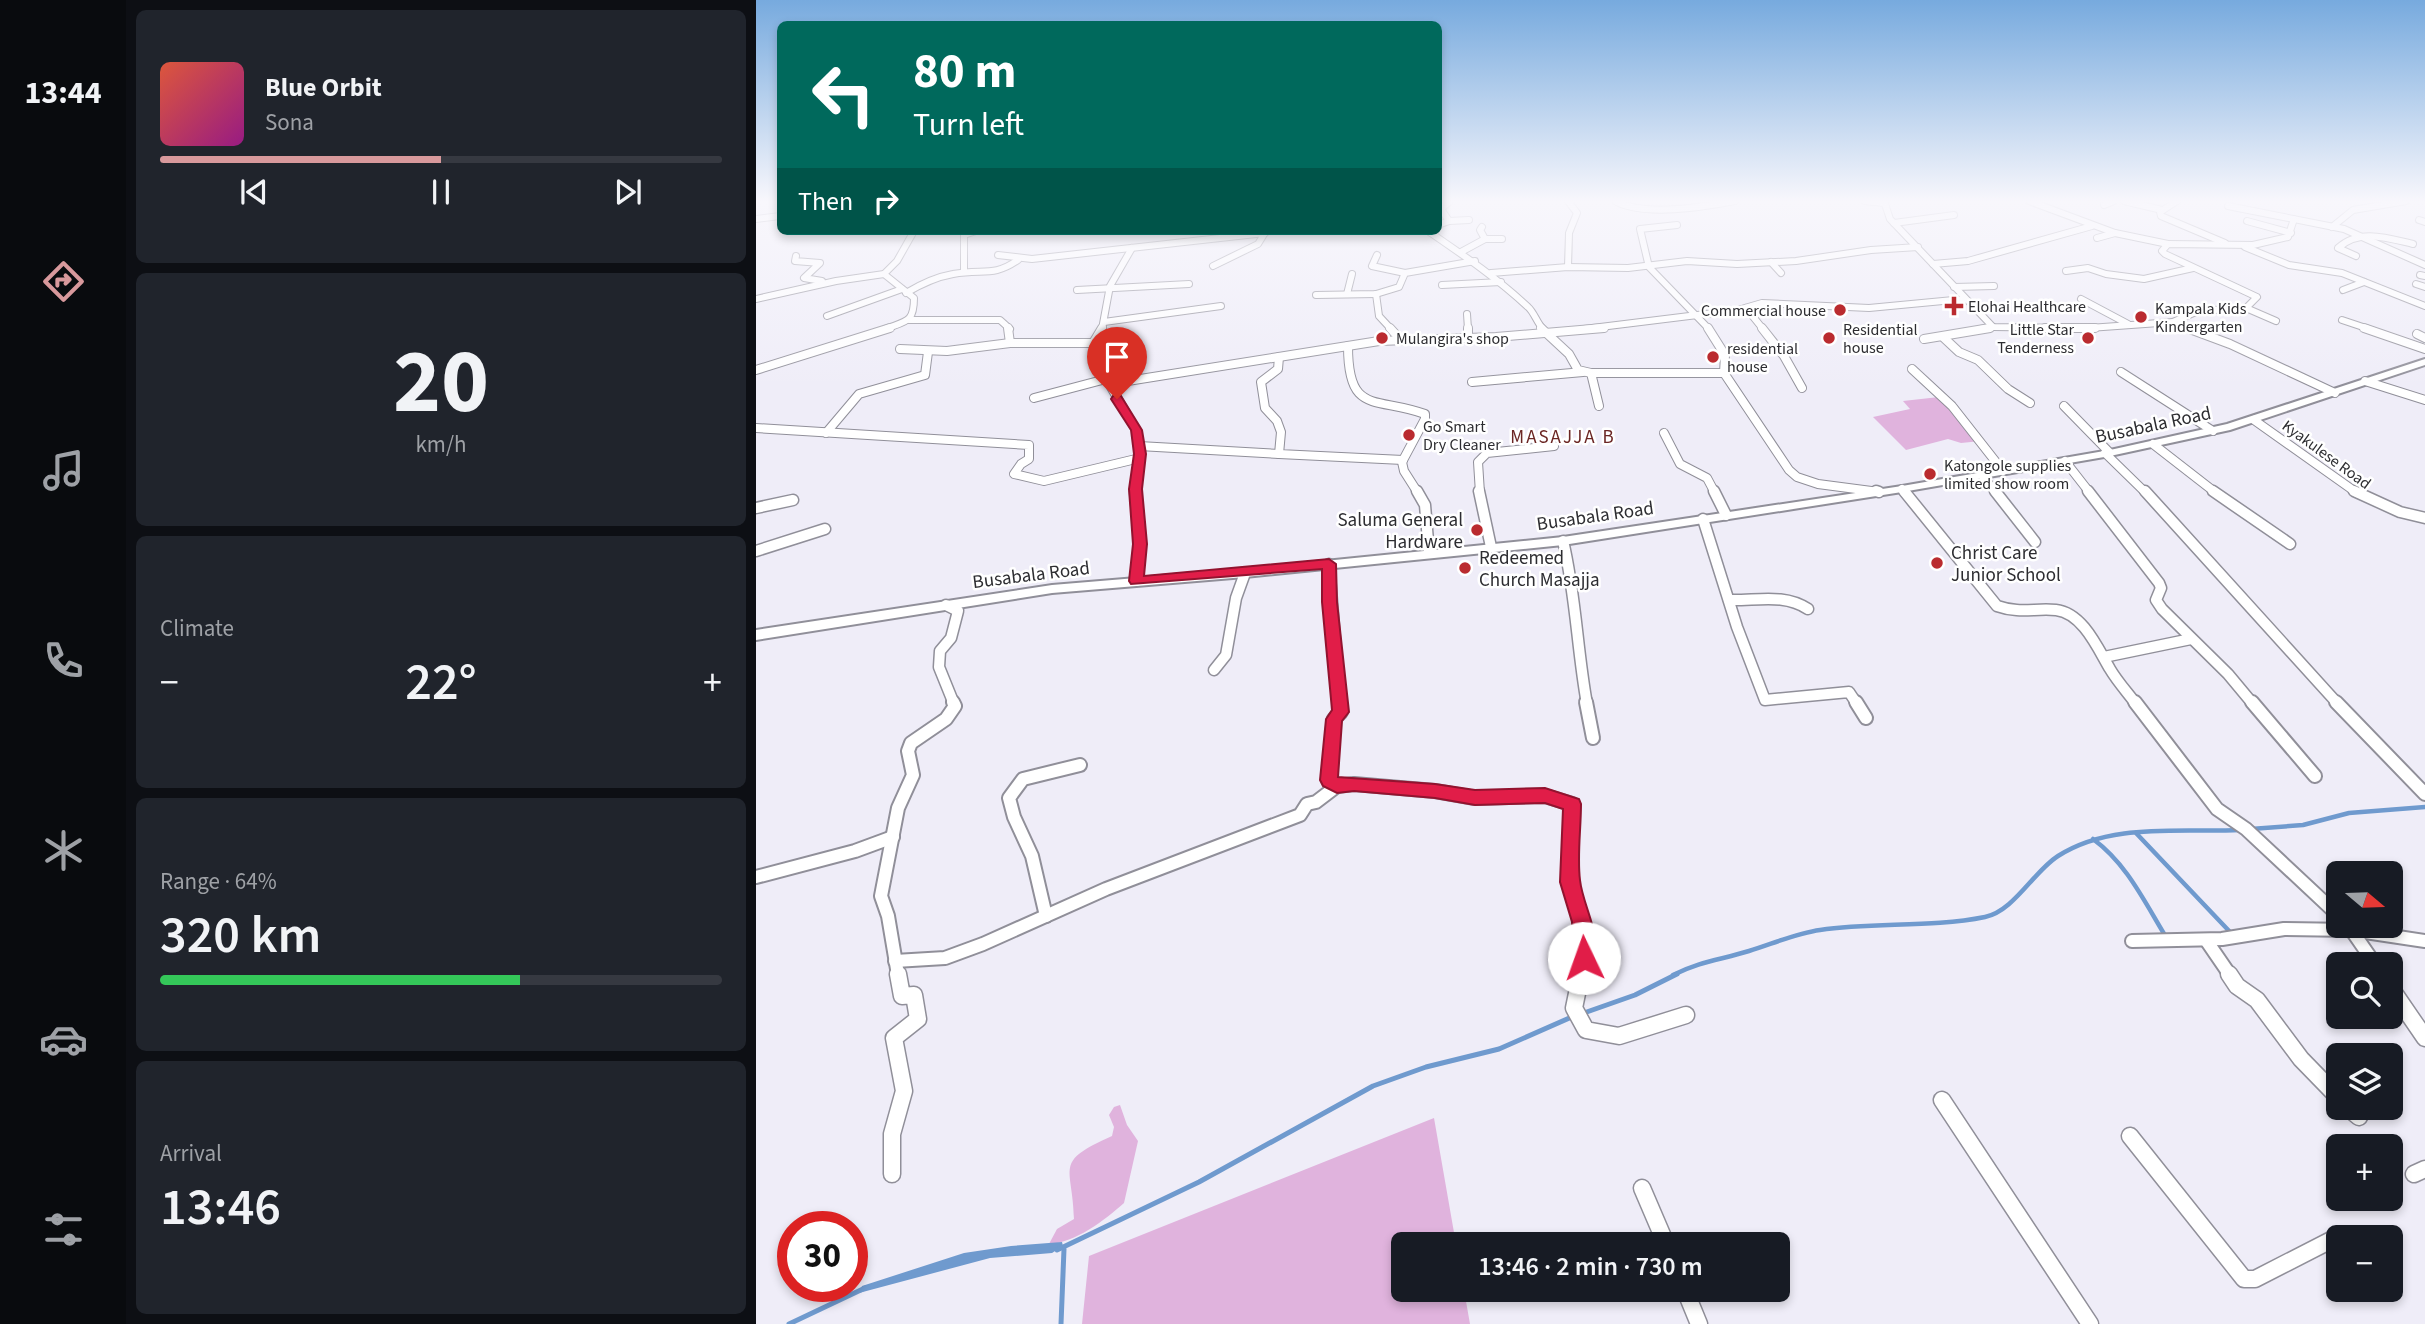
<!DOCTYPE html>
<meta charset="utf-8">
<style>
body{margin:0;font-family:"Source Sans 3",sans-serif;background:#20242c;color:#f1f3f6;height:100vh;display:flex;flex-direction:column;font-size:26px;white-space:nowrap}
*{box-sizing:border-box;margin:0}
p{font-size:23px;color:#9ea1a6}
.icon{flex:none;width:38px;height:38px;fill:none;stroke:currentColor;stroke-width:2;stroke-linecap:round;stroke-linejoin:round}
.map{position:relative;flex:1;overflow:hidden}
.sheet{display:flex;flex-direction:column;gap:10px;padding:10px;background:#0d0f14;width:630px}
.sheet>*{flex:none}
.hud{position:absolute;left:21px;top:21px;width:665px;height:214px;border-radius:10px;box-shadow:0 4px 10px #0003;background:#00695c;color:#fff;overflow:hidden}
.needle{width:46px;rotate:109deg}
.controls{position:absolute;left:1570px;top:861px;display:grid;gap:14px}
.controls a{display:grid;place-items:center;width:77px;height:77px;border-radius:10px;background:#171b24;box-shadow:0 4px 10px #0003;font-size:35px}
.speed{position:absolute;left:21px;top:1211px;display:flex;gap:14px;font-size:35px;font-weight:700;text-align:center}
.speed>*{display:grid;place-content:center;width:91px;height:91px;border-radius:50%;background:#171b24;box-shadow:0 4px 10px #0003;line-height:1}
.speed .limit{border:10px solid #d22;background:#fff;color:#111}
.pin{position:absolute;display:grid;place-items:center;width:60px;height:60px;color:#fff;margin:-72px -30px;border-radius:50% 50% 50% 0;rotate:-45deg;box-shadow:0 0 7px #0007}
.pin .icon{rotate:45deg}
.me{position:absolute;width:77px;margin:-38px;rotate:357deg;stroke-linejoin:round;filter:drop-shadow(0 0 5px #0008)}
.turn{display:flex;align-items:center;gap:24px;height:147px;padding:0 21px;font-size:32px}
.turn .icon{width:91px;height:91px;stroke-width:2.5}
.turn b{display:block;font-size:49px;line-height:60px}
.then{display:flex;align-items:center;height:66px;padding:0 21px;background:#0003;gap:14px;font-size:26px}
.big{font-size:52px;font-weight:600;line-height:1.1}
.sheet .tile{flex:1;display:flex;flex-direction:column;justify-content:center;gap:10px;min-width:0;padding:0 24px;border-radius:10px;background:#20242c}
.sheet .dial{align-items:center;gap:0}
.dial b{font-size:91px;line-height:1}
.song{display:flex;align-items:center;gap:21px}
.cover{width:84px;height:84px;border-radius:10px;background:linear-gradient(135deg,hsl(10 70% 55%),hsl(310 70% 35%))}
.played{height:7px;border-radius:4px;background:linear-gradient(90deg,#d8999c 50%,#363941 50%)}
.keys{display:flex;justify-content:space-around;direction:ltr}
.heat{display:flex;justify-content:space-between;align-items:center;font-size:38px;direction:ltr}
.charge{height:10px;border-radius:5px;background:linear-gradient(90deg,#34c759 64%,#363941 0)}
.trip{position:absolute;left:635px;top:1232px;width:399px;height:70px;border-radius:10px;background:#171b24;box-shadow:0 4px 10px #0003;font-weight:600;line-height:70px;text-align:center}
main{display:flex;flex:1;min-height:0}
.tab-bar{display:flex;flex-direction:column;width:126px;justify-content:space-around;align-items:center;background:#090b0e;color:#9ea1a6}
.tab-bar .icon{width:49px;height:49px}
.tab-bar .selected{color:#d8999c}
.tab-bar b{font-size:32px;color:#f1f3f6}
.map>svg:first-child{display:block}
</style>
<main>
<nav class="tab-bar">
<b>13:44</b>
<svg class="icon selected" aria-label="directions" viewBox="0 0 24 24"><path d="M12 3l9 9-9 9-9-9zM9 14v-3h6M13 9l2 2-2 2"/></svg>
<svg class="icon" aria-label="music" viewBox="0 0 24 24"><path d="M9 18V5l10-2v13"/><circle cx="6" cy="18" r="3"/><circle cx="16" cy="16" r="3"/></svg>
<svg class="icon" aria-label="phone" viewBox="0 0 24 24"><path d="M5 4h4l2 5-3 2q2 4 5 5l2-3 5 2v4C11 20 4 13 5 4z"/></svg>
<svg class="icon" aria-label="climate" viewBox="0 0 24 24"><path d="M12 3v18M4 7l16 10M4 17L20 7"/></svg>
<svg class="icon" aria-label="car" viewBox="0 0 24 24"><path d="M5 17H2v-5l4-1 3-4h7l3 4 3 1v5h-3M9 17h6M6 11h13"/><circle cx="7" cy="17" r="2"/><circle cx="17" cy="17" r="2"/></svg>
<svg class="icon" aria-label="filters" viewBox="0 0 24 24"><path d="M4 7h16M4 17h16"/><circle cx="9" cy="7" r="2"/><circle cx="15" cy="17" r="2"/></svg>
</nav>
<section class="sheet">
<div class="tile">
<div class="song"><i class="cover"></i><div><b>Blue Orbit</b><p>Sona</p></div></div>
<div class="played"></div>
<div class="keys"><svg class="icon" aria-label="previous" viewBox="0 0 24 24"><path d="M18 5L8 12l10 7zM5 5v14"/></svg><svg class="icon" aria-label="pause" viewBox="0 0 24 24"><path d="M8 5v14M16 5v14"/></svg><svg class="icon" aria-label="next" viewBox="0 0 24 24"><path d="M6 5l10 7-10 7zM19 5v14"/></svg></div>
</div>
<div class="tile dial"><b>20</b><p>km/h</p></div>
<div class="tile"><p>Climate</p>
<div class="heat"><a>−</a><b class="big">22°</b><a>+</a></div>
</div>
<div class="tile"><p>Range · 64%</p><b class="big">320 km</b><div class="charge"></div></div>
<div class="tile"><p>Arrival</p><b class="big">13:46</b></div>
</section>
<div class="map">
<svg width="1669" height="1324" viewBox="0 0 1669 1324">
<rect width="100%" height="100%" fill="#efedf8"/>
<g fill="#e0b3dd">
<path d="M1183,397L1225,441L1205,443L1192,439L1150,450L1117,417L1154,409L1147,401Z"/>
<path d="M364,1105L371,1125L382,1141L368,1203C349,1220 319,1243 293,1244L301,1229L318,1219C317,1165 296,1163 356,1136L358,1127L353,1115L358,1107Z"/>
<path d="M678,1118L700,1244H648V1290H708L714,1324H326L333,1256Z"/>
</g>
<path fill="#6f9ace" d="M306,1242L307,1246L296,1253L234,1258L103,1293L106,1286L208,1253L255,1246Z"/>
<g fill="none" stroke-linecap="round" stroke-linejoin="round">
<g stroke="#6f9ace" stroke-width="4.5">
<path d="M1495,829L1547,825L1593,813L1669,807"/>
<path d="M1380,833L1475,933"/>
<path d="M1337,839C1371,864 1388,901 1410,937"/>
<path d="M917,975C945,961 964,960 993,951C1016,944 1041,933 1064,930C1119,922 1175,928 1229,917C1258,911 1277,872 1302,856C1355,822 1424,833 1484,830"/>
</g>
<g stroke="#6f9ace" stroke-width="5">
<path d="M825,1014L879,995L921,974"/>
<path d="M301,1250L443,1182L617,1086L670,1067L743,1049L818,1016"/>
<path d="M33,1324L109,1288"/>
<path d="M305,1324L308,1249"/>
</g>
<defs>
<g id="street-far4">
<path d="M812,201L821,213L813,233L812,267"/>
<path d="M859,201C888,217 947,207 979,201"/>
<path d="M1109,201L1128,203"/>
<path d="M1128,201L1134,219L1237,327L1333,328L1417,322L1436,329"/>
<path d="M1273,201L1359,233L1412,244"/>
<path d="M1368,201L1406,210"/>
<path d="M1421,201L1404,212L1405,216L1469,243"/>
<path d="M1348,205L1358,201"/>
<path d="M1472,206L1588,229L1669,265"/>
<path d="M0,219L24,216"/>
<path d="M1663,220L1669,222"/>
<path d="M693,221L685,209L694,201"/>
<path d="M1491,221L1535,233"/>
<path d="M1138,223L1198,215"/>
<path d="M682,225L693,221L713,220"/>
<path d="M921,225L884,229L893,267L953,329"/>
<path d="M726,227L724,230L729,239"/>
<path d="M1576,227L1597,210L1650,201"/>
<path d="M672,231C707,255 741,278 772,307C778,312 781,323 787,329"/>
<path d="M1341,238L1359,233"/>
<path d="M1489,247L1533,265L1586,273L1669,306"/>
<path d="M705,252L729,239H746"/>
<path d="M242,255L276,259L509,233"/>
<path d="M621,255L616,266L649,273"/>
<path d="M40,256L39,261L64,263L48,278L66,281"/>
<path d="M1600,256L1582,248C1603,228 1632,238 1657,244"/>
<path d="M1015,262L1025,273"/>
<path d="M1177,264L1212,261L1336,226"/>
<path d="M457,266L502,244L510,231"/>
<path d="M1310,271L1332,268L1350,274L1388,279L1437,268"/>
<path d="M208,272V235L220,231"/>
<path d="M735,273L812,267L872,268L931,261L981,264L1040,261L1115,250L1162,247"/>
<path d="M1664,275L1669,276"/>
<path d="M1660,284L1669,287"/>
<path d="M686,285L745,282"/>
<path d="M1198,287L1238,286"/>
<path d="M321,290L433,284"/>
<path d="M1587,290L1608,282"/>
<path d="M150,293C165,284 180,277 197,274C227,268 236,278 262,260"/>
<path d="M591,294L596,274"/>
<path d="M620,294L623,316L635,329"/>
<path d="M560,295L620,294L643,287L649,273L719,261"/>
<path d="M0,299L80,281L128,274"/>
<path d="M1325,299L1372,324"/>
<path d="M990,308L1007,329"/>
<path d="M1490,308L1520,321"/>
<path d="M711,314L712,329"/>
<path d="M71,316L146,289"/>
<path d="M153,320H244L254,329"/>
<path d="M1586,320L1613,329"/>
<path d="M348,322L465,306"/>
<path d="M1417,322L1442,311L1490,308L1501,297L1409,254L1406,251L1412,244L1497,245L1532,237L1538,219"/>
<path d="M129,329C150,321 158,323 158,298L128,274L141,261L158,231"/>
<path d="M346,329L354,286L376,248"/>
<path d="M828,329L982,310L1006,303L1113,308L1208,299"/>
<path d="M1224,329L1237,327"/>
</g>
<g id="street-far3">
<path d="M252,328L254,343"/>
<path d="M346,328L337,343L341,363L380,430L384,454L379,493"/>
<path d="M634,328L644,339"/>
<path d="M712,328V337"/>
<path d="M785,328L813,354L822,370L835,373H968"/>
<path d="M952,328L969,355L968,373L1033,470L1041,477L1062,484L1123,492"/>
<path d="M1006,328L1028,356L1046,388"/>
<path d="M1289,328H1339"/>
<path d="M1431,328L1474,344L1579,393"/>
<path d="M1608,328L1669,349"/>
<path d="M1661,334L1669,338"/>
<path d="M1187,337L1203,352L1222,360L1252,389L1274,403"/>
<path d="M1168,339L1234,328"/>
<path d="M592,346C592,416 620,396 669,414V419L646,462L648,471L662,493"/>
<path d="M144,349L191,351L254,343H337"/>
<path d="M523,357L522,369L505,382L509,408L521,421L525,432L523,454L647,460"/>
<path d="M1156,369L1196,406L1247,471"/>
<path d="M0,370L134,328"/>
<path d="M1365,372L1457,431"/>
<path d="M835,373L843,406"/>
<path d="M1609,381L1669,400"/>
<path d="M716,382L827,372"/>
<path d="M353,384L623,341L740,337L848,328"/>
<path d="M278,398L350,379"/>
<path d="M1308,406L1354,453"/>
<path d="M1498,420L1601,493"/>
<path d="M0,428L273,445V459L265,464L258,474L288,481L384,458"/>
<path d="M70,433L103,394L169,375L172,352"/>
<path d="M908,433L924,464L951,478L959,493"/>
<path d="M1397,444L1460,493"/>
<path d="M383,446L523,454"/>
<path d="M1349,453L1390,493"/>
<path d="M1309,461L1334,493"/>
<path d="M1226,475L1240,493"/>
<path d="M1146,489L1149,493"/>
<path d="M724,493L722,462L731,453L798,446"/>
</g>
<g id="street-far2">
<path d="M379,491L384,543L380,581"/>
<path d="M661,491L669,505L673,553"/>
<path d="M723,491L735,547"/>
<path d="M958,491L970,515"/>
<path d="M1120,491L1123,492"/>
<path d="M1148,491L1241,606C1264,614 1278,608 1300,610C1327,613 1342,649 1354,669C1361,681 1371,692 1380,704"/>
<path d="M1239,491L1279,542"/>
<path d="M1332,491L1403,583L1405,588L1400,600L1406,609L1472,674L1497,704"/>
<path d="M1389,491L1582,704"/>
<path d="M1457,491L1534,544"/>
<path d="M1598,491L1644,512L1669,518"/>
<path d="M0,508L37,500"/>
<path d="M947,519L981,627L1009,700L1093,692L1101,704"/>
<path d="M807,541C820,595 821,650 831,704"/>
<path d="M0,551L69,529"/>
<path d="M573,564L584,704"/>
<path d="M973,600C1000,601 1028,593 1052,609"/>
<path d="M190,605L202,611L195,638L184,651L183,667L198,704"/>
<path d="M1348,657L1435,639"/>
<path d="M458,670L470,655L480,598L489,573"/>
</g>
<g id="street-far1">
<path d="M584,702L585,712L578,719L573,781L581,786L598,784L679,791L719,798L789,796L816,804L814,882L826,922L828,958L825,975"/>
<path d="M830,702L837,738"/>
<path d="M1100,702L1110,718"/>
<path d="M1379,702L1461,809L1490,829L1582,915"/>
<path d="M1496,702L1559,776"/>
<path d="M1580,702L1669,794"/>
<path d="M0,877L99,851L137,837"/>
<path d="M290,916L276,856L258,817L253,798L267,779L324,765"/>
<path d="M1594,928L1619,964"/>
<path d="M1450,940L1474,975"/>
<path d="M1376,941L1466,939L1528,929L1596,930L1669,941"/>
<path d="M139,961L189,958L227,944L350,889L544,815L551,804L560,802L581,786"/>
<path d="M142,975L132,916L125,896L142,808L157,775L152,751L155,743L190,719L199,706L197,702"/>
</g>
<g id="street">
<path d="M825,974L818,1008L830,1030L863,1036L930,1015"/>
<path d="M1473,974L1481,986L1501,1000L1545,1059L1582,1097"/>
<path d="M1634,987L1669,1038"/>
<path d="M1186,1100L1334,1324"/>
<path d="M1592,1108L1603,1117"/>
<path d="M1374,1136L1488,1279H1499L1583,1236"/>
<path d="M136,1174V1134L148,1091L138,1038L162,1019L158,995L146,996L142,974"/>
<path d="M1658,1174L1669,1169"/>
<path d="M886,1188L910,1244"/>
<path d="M929,1290L943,1324"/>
</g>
<path id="secondary" d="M1669,359V365L1474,430L1354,456L1146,492L807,545L489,577L296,593L0,640V630L296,585L489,569L807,537L1146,486L1354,450L1471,424Z"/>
</defs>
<use href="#street-far4" stroke="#908f99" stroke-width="8"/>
<use href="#street-far3" stroke="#908f99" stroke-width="10"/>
<use href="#street-far2" stroke="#908f99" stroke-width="13"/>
<use href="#street-far1" stroke="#908f99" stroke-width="16"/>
<use href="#street" stroke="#908f99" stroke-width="19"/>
<use href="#secondary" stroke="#908f99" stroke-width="4"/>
<use href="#street-far4" stroke="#fff" stroke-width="6"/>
<use href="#street-far3" stroke="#fff" stroke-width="8"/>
<use href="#street-far2" stroke="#fff" stroke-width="10"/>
<use href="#street-far1" stroke="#fff" stroke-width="12"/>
<use href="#street" stroke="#fff" stroke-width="16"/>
<use href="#secondary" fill="#fff" fill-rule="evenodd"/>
</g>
<linearGradient id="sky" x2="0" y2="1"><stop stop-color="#77aade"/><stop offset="0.52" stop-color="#f8f7fc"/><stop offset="1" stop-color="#f8f7fc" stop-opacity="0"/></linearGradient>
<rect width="1669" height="387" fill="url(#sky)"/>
<path fill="#e11d48" stroke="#92132f" stroke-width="2" d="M357,396H365L386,430L390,454L386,489L391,544L388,576L573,559L580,564L581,602L593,712L586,721L582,777L679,784L719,790L789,788L823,799L825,804C825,829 821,856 824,880C827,908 848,937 836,965L828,968L821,965L818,958L816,922L804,882L807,809L789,803L719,805L679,798L598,791L581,793L567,786L564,780L570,719L576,710L566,602V569L375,584L373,581L377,544L373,489L378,454L375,430L355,399Z"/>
<g fill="#ba2b2f" stroke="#fff" stroke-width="2.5">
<path d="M1194.5 295.5h7v7h7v7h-7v7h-7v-7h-7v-7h7z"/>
<circle cx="1084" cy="310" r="7"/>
<circle cx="1385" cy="317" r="7"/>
<circle cx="626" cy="338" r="7"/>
<circle cx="1073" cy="338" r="7"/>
<circle cx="1332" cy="338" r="7"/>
<circle cx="957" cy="357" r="7"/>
<circle cx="653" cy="435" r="7"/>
<circle cx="1174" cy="474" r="7"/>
<circle cx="721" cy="530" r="7"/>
<circle cx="1181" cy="563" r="7"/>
<circle cx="709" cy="568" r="7"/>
</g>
<g text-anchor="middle" stroke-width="5" stroke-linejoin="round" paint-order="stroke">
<g font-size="16" fill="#2d2d31" stroke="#fff" text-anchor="start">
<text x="1212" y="312">Elohai Healthcare</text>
<text x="1399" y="314">Kampala Kids<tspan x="1399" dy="18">Kindergarten</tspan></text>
<text x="1070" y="316" text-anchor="end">Commercial house</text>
<text x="1087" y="335">Residential<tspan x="1087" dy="18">house</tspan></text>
<text x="1318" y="335" text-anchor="end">Little Star<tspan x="1318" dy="18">Tenderness</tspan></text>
<text x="640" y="344">Mulangira's shop</text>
<text x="971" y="354">residential<tspan x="971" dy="18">house</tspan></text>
<text x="667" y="432">Go Smart<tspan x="667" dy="18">Dry Cleaner</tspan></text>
<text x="1188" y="471">Katongole supplies<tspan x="1188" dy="18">limited show room</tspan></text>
</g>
<g font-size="16" fill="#2d2d31" stroke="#fff">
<text transform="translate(1571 454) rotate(36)" y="6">Kyakulese Road</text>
</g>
<g font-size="19" fill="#2d2d31" stroke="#fff">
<text transform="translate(1397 424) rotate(-12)" y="7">Busabala Road</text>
<text transform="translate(839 515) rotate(-8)" y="7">Busabala Road</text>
<text transform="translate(275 574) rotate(-7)" y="7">Busabala Road</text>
</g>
<g font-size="19" letter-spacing="2" fill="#6b2624" stroke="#fff">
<text x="807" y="443">MASAJJA B</text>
</g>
<g font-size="19" fill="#2d2d31" stroke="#fff" text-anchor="start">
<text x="707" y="526" text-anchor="end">Saluma General<tspan x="707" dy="22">Hardware</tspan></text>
<text x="1195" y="559">Christ Care<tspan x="1195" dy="22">Junior School</tspan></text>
<text x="723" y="564">Redeemed<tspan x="723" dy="22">Church Masajja</tspan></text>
</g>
</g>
</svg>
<div class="controls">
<a><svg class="needle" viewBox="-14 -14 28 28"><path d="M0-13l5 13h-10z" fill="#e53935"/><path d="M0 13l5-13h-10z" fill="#9ea1a6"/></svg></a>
<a><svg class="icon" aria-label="search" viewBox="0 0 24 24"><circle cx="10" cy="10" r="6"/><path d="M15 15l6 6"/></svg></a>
<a><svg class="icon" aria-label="layers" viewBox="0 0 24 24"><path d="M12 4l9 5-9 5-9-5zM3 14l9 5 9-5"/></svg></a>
<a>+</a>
<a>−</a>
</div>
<div class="speed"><div class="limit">30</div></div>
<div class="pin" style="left:361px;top:399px;background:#d93025"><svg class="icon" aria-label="arrive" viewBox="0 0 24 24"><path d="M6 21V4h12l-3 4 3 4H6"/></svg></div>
<svg class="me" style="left:828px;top:958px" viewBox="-20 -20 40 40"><circle r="19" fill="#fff"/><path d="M0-13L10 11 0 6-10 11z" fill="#e11d48"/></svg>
<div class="trip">13:46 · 2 min · 730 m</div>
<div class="hud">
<div class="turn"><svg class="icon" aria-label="left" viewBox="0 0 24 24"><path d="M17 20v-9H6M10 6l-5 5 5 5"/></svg><div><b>80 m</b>Turn left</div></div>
<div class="then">Then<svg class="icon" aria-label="right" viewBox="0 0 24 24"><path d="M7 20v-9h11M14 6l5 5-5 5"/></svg></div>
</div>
</div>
</main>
